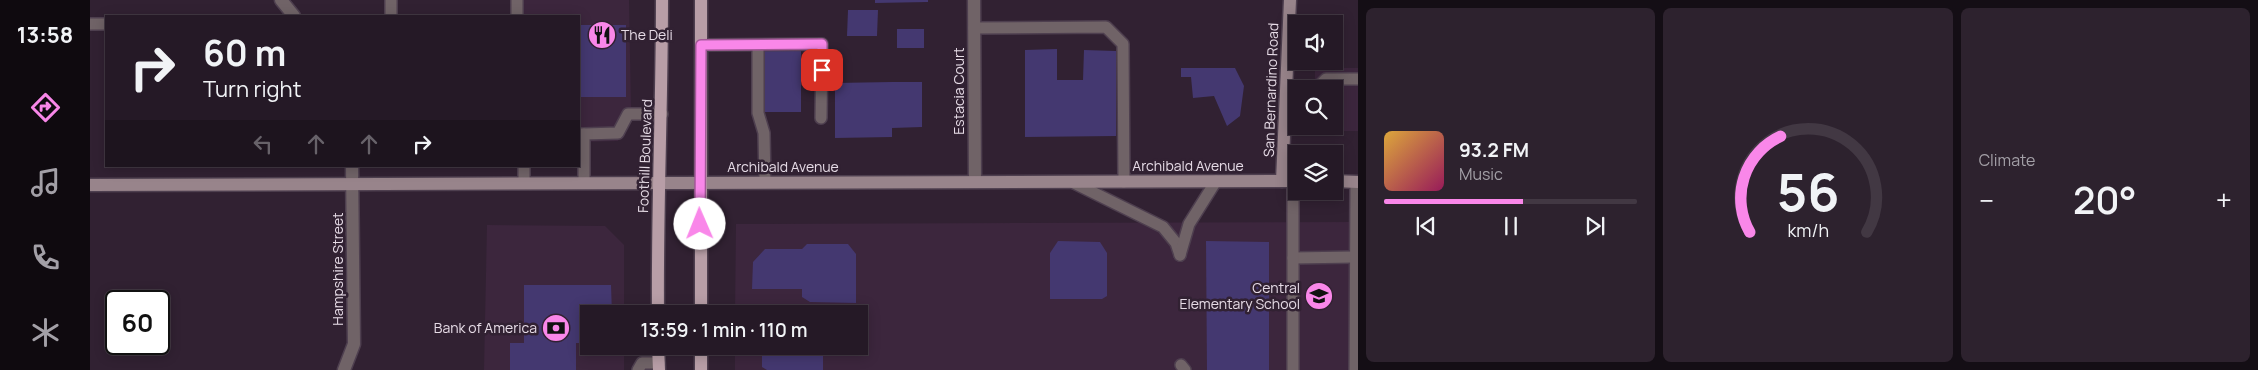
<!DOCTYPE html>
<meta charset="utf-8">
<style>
body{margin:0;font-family:Manrope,sans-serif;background:#2d222e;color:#f1f3f6;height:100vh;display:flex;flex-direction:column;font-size:19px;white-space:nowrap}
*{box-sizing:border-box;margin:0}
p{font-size:16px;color:#a3a0a7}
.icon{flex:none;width:28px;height:28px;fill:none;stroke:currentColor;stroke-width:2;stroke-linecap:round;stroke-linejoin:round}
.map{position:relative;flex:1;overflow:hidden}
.drawer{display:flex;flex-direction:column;gap:8px;padding:8px;background:#140e15;width:900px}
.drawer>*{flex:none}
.hud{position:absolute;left:15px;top:15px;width:475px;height:152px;border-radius:0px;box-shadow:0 2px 12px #0003,0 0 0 1px #423843;background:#251926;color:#f1f3f6;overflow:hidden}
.fabs{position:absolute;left:1198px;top:15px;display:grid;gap:10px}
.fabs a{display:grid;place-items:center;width:55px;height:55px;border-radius:0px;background:#251926;box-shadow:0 2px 12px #0003,0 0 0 1px #423843;font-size:25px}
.speed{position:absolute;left:15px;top:290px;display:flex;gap:10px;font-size:25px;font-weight:700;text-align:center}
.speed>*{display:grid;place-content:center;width:65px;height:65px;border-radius:50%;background:#251926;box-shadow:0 2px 12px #0003,0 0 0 1px #423843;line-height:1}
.speed .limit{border:2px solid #111;border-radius:8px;background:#fff;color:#111}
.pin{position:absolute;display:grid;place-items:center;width:42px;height:42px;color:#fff;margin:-21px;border-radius:10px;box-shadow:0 2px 8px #0006}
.me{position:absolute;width:55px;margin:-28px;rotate:359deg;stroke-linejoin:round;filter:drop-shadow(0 0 4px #0008)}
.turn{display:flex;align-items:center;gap:18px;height:105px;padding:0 15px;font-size:22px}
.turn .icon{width:65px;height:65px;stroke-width:2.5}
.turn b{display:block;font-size:35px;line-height:42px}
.lanes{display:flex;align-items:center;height:48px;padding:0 15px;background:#0003;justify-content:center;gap:25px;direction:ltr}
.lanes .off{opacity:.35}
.big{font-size:38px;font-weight:600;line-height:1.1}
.drawer .widget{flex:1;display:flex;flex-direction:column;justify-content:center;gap:8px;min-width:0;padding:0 18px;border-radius:8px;background:#2d222e}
.drawer .dial{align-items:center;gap:0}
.dial svg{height:130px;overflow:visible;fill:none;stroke:#423843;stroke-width:7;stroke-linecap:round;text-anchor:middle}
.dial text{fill:#f1f3f6;stroke:none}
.song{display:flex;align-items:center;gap:15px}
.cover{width:60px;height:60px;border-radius:8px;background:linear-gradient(135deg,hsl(40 70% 55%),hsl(330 70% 35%))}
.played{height:5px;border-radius:2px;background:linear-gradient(90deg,#f987e9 55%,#423843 55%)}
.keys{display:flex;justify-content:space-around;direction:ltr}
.heat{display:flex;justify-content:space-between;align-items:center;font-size:28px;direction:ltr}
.drawer .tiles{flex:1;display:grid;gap:8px;grid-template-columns:repeat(3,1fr)}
.trip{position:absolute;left:490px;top:305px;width:288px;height:50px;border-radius:0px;background:#251926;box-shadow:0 2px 12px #0003,0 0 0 1px #423843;font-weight:600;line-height:50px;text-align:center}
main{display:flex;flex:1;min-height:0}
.dock{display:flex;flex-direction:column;width:90px;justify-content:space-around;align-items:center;background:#0f0a0f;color:#a3a0a7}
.dock .icon{width:35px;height:35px}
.dock .active{color:#f987e9}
.dock b{font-size:22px;color:#f1f3f6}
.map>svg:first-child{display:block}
</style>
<main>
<nav class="dock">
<b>13:58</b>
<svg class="icon active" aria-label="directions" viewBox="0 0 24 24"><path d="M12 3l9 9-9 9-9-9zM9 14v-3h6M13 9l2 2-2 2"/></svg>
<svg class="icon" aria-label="music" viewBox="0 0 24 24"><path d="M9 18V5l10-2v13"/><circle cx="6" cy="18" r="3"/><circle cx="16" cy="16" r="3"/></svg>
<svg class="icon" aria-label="phone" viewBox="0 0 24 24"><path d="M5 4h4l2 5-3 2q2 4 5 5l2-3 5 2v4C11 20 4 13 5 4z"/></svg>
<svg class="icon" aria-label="climate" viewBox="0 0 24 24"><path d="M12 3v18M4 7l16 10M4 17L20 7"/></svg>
</nav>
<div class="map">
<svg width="1268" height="370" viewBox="0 0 1268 370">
<rect width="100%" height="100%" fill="#312132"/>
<g fill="#3c263d">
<path d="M425,0H539L541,109L528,141L489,142V16H425Z"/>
<path d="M1225,68H1268V131H1225V126H1244V89H1225Z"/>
<path d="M1268,222V370H645V346H769V314H645L646,224Z"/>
<path d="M397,225L515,226L534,245V314H499V346H534V370H394Z"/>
</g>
<g fill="#443870">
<path d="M785,0H838V2L785,3Z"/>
<path d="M758,10H788L787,36H757Z"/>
<rect x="489" y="25" width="47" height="72"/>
<rect x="807" y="29" width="27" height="19"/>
<path d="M967,49V80H993L994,50L1026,51V136L935,137V50Z"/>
<rect x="672" y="51" width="39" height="61"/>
<path d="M1091,68H1145L1154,86L1150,116L1137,126L1124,96L1103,98L1101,77H1091Z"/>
<path d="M802,82H832V127L802,128V137L745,138V83Z"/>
<path d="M968,241L1010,242L1017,253V296L1012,299H960V253Z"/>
<path d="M1116,241L1179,242V370H1117Z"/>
<path d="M717,244H758L766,254V303L720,302L712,297V289H662L663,262L675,249H712Z"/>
<path d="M434,285H521L522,314H499V343H486V370H420V343H434Z"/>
<path d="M680,305L733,306V314H672Z"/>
<path d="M672,346H733V370H677L672,367Z"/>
</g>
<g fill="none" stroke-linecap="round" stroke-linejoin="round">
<defs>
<g id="lane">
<path d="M301,16V0"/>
<path d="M427,16V0"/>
<path d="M0,24H16"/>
<path d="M884,28L1016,27L1033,44L1034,182"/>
<path d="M611,45L732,44L731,118"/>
<path d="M668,45V113L674,133L675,182"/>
<path d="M1197,87L1224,89"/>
<path d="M1226,89L1236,79H1268"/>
<path d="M489,134H494V182"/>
<path d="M494,134L528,133L538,114H572"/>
<path d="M982,182L1073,227L1086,243L1090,255"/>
<path d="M434,183V166"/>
<path d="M1090,255L1099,224L1126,181"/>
<path d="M1203,258L1264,257"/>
<path d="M1091,365L1095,370"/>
<path d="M548,370L552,363H569"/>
<path d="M1203,370V181"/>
<path d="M1265,370L1266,182"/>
</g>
<g id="street">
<path d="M191,0L204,16"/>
<path d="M884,0L885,181"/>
<path d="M254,370L264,344L262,166"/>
</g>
<g id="secondary">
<path d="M1192,181L1200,0"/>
<path d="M1244,181L1268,182"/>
<path d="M0,185L1206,181"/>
</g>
<g id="primary">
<path d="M568,314C567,209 572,105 572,0"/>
<path d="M611,314V0"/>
<path d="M568,346L569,370"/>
<path d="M611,346V370"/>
</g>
</defs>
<use href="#lane" stroke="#4e3f4f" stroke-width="14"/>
<use href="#street" stroke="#4e3f4f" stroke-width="15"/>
<use href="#secondary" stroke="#4e3f4f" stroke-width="15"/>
<use href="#primary" stroke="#4e3f4f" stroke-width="15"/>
<use href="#lane" stroke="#706367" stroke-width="11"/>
<use href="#street" stroke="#706367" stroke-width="12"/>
<use href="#secondary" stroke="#98848b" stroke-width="12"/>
<use href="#primary" stroke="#b89ea7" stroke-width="12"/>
</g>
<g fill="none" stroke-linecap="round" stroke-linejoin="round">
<defs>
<path id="route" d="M610,224L611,45L732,44V70"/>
</defs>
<use href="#route" stroke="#a25897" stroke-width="12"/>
<use href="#route" stroke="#f987e9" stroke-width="9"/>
</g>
<defs>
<symbol id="restaurant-disc" viewBox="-11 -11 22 22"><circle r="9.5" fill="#f987e9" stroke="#312132"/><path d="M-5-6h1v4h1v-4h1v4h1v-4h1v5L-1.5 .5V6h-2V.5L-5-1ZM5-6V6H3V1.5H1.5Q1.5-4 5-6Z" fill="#111"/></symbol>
<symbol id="school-disc" viewBox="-11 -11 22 22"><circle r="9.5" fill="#f987e9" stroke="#312132"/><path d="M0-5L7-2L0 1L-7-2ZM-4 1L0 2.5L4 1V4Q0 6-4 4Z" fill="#111"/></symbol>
<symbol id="bank-disc" viewBox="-11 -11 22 22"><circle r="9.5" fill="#f987e9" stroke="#312132"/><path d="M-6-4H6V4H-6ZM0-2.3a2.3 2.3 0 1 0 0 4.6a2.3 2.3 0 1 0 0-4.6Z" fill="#111"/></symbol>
</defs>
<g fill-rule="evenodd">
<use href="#restaurant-disc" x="496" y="19" width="32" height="32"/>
<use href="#school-disc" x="1213" y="280" width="32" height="32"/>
<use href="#bank-disc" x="450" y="312" width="32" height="32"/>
</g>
<g text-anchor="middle" stroke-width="5" stroke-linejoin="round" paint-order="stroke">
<g font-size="14" fill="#e6dbe6" stroke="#312132" text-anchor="end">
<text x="531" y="40" text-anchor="start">The Deli</text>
<text x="1210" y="293">Central<tspan x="1210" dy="16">Elementary School</tspan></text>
<text x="447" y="333">Bank of America</text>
</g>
<g font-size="14" fill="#e6dbe6" stroke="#312132">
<text transform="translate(1181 90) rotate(-88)" y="5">San Bernardino Road</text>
<text transform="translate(869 91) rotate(-90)" y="5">Estacia Court</text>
<text transform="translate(555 156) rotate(-88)" y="5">Foothill Boulevard</text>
<text x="1098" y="171">Archibald Avenue</text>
<text x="693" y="172">Archibald Avenue</text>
<text transform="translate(248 269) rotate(-90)" y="5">Hampshire Street</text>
</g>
</g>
</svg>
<div class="fabs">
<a><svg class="icon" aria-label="sound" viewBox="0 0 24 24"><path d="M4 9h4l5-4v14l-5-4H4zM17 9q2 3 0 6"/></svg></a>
<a><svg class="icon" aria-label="search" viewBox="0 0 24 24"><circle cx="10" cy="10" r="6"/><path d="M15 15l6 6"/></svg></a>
<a><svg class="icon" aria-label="layers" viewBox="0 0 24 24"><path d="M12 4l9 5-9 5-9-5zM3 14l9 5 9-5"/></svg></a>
</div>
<div class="speed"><div class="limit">60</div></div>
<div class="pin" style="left:732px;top:70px;background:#d93025"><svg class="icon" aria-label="arrive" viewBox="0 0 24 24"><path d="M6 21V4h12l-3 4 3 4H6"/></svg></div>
<svg class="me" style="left:610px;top:224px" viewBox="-20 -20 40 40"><circle r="19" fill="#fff"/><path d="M0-13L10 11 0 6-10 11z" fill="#f987e9"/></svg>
<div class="trip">13:59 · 1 min · 110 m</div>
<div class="hud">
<div class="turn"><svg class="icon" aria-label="right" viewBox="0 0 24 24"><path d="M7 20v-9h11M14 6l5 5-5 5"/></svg><div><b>60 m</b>Turn right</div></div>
<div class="lanes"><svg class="icon off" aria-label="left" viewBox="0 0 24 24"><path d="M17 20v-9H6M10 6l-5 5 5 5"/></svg><svg class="icon off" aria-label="ahead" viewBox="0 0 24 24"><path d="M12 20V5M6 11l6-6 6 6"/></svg><svg class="icon off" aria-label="ahead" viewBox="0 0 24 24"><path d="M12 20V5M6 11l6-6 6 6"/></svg><svg class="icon" aria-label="right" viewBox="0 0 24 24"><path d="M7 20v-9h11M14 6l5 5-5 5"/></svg></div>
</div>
</div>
<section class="drawer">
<div class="tiles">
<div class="widget">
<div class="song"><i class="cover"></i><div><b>93.2 FM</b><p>Music</p></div></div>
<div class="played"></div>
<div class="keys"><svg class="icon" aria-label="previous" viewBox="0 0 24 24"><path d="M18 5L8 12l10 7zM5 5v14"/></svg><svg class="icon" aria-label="pause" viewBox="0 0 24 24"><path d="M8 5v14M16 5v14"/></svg><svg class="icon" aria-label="next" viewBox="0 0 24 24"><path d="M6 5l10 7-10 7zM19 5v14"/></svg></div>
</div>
<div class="widget dial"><svg viewBox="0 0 100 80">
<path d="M14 69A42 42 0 1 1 86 69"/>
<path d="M14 69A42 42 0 0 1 33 10" stroke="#f987e9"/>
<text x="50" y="56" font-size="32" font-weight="700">56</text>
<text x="50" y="72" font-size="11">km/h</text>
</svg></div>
<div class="widget"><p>Climate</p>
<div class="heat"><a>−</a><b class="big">20°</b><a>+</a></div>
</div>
</div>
</section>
</main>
